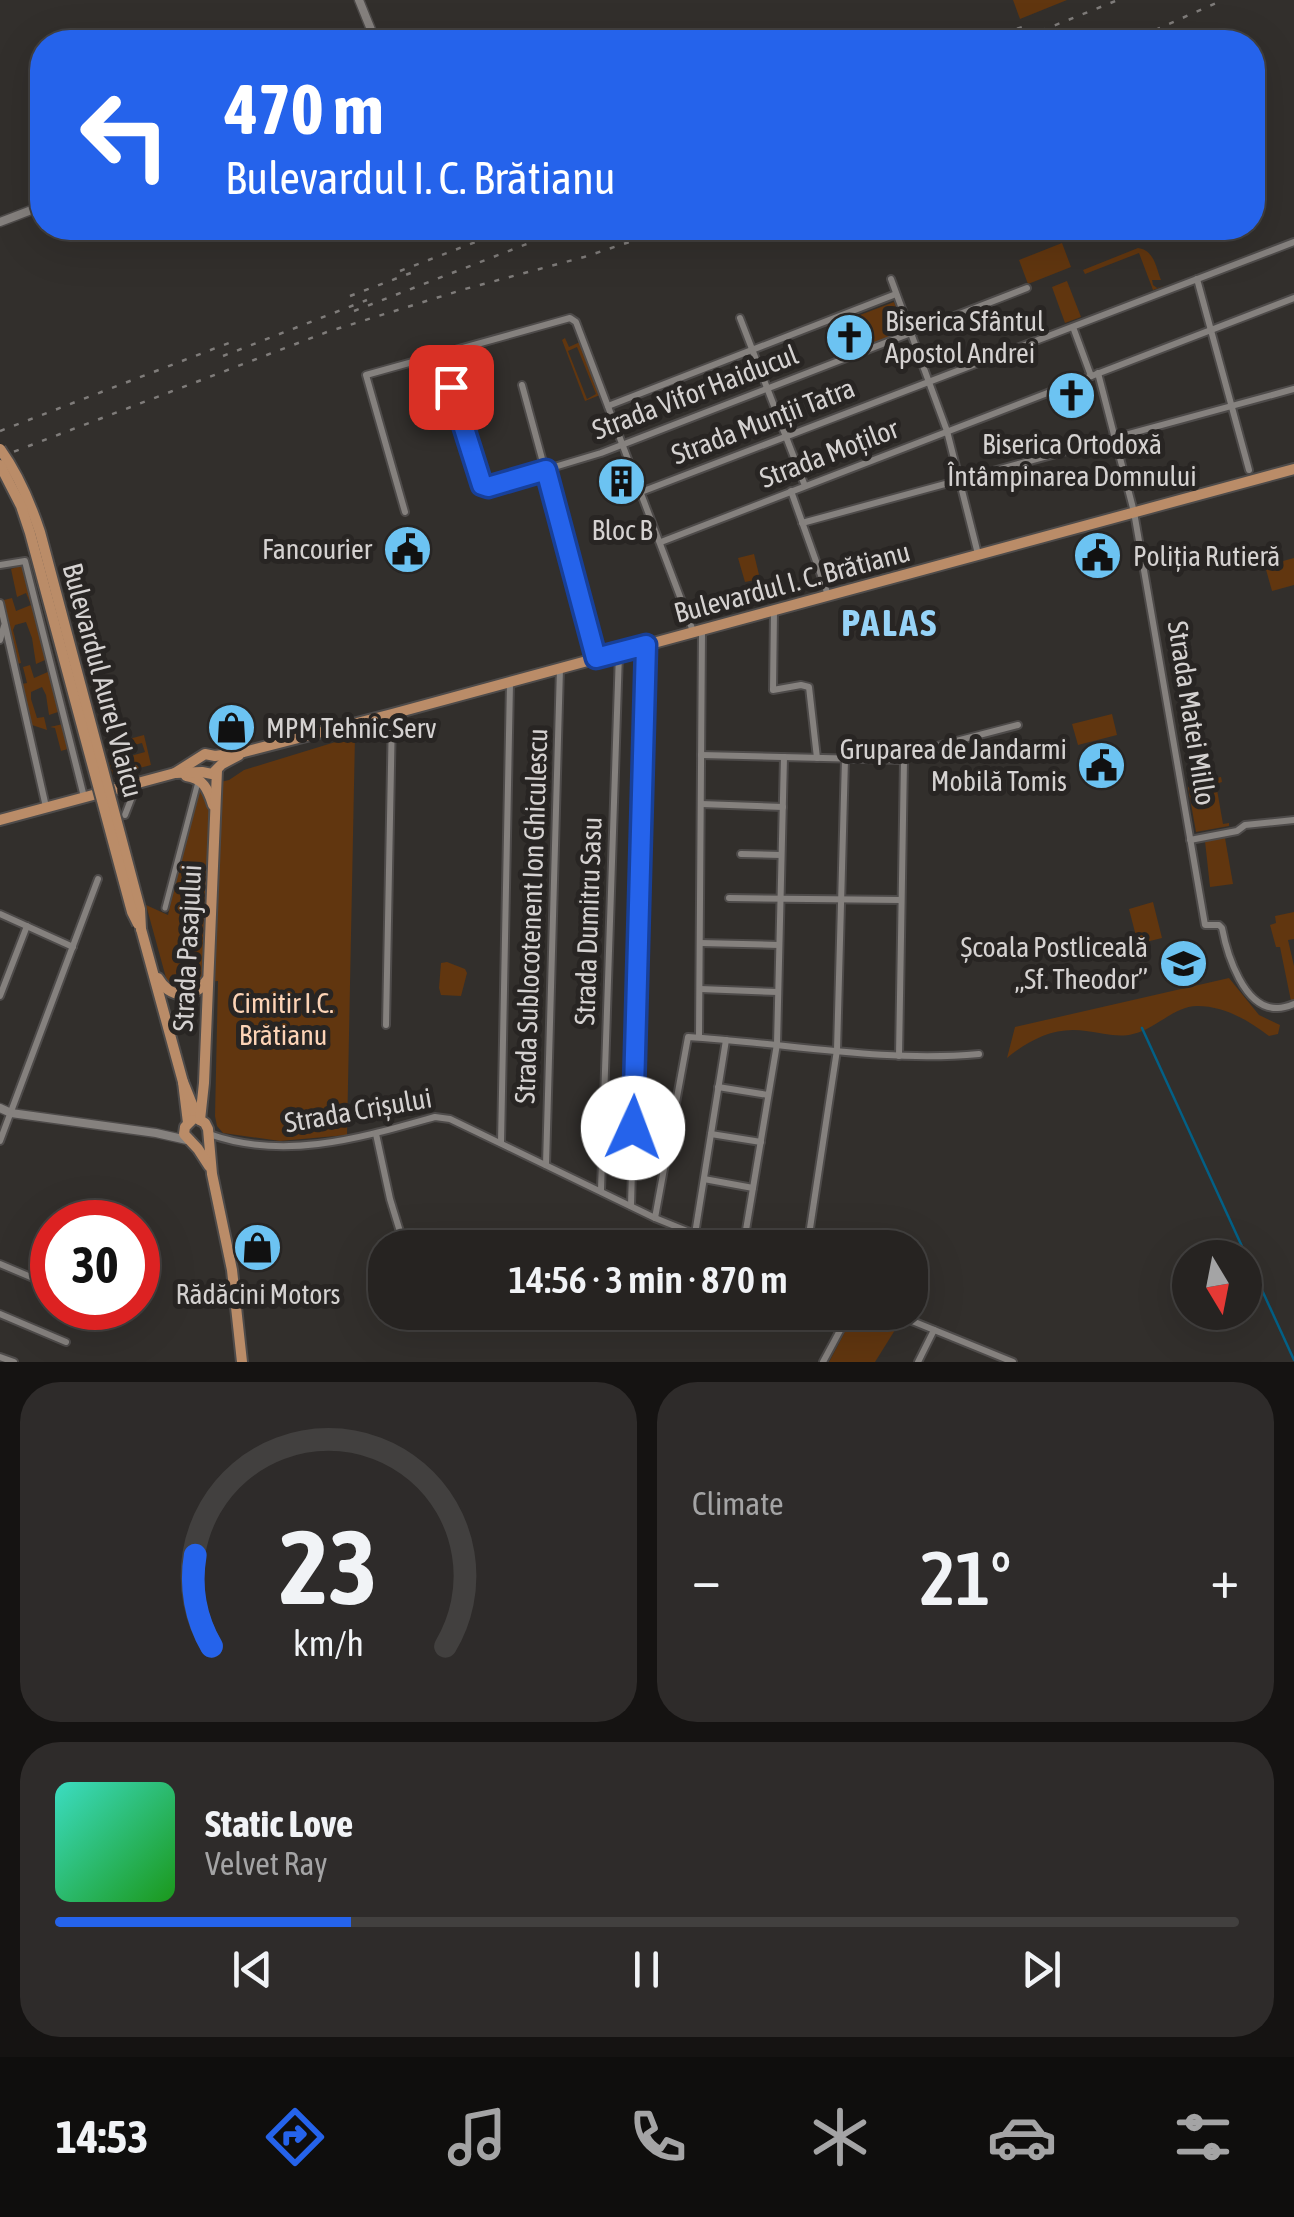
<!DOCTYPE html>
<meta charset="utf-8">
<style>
body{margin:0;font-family:"Asap Condensed",sans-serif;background:#2e2b2a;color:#f1f3f6;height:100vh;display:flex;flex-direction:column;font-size:38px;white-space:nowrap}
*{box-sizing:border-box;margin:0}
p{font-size:32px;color:#a4a4a5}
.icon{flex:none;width:55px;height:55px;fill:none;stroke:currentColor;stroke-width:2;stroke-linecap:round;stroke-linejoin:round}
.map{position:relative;height:1362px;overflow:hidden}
.panel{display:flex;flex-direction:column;gap:20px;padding:20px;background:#151312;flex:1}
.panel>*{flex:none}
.top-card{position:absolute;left:30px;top:30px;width:1235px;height:210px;border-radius:40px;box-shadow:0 10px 40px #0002,0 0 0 2px #42403f;background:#2563eb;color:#fff;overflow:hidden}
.needle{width:65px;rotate:170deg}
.controls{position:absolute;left:1172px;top:1240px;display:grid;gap:20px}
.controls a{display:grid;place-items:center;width:90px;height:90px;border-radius:50%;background:#262321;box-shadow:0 10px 40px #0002,0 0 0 2px #42403f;font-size:50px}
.speed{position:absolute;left:30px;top:1200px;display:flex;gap:20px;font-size:50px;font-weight:700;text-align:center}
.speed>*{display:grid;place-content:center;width:130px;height:130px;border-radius:50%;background:#262321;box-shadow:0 10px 40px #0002,0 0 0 2px #42403f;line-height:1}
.speed .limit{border:15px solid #d22;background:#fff;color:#111}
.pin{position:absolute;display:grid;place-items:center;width:85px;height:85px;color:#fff;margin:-42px;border-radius:20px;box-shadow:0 5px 15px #0006}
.me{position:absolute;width:110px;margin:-55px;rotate:2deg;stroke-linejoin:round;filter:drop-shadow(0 0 8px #0008)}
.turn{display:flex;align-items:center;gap:35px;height:210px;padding:0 30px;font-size:45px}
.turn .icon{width:130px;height:130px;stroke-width:2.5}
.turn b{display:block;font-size:70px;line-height:85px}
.big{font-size:75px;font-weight:600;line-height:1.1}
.panel .widget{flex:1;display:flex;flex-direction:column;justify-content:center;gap:15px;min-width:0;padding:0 35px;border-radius:40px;background:#2e2b2a}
.panel .dial{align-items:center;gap:0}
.dial svg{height:260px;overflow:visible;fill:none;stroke:#42403f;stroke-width:7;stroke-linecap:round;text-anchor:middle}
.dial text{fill:#f1f3f6;stroke:none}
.song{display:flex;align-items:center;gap:30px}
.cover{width:120px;height:120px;border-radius:15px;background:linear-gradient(135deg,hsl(170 70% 55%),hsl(120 70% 35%))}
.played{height:10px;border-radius:5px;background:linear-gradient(90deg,#2563eb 25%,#42403f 25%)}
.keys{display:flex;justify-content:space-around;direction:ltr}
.heat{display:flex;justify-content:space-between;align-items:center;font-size:55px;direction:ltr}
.panel .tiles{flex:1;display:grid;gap:20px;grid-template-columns:1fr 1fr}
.widget:last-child{grid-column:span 2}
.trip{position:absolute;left:368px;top:1230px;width:560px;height:100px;border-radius:40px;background:#262321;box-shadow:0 10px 40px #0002,0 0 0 2px #42403f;font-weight:600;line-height:100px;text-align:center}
.dock{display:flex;height:160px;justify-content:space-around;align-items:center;background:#0f0e0d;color:#a4a4a5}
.dock .icon{width:70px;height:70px}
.dock .on{color:#2563eb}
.dock b{font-size:45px;color:#f1f3f6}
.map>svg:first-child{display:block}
</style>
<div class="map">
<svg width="1294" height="1362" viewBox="0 0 1294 1362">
<rect width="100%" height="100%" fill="#322f2c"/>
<g fill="#61360f" fill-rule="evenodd">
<path d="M1013,0H1067L1020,19Z"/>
<path d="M1062,243L1071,267L1028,284L1019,260Z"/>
<path d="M1138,248C1154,250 1156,267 1161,280H1152L1153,285L1157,288L1164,286L1153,290L1139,253L1085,274L1083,270Z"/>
<path d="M1067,281L1081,317L1065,323L1052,287Z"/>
<path d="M894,302L905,331L871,344L860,315Z"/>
<path d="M565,338L569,347L580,342L600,395L585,401L562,340ZM577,347L596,394L587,399L568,351Z"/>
<path d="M754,554L760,579L745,582L738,558Z"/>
<path d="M1294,558V585L1272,591L1265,566Z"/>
<path d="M23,565L71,748L61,751L55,728L50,727L63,724L58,712L49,715L46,695L42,687L31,692V699L37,718L44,717L47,730L32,725L22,684L27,683L23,667L30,665L34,678L50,671L45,660L36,664L32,638L26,622L15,625L13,630L21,663L17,664L4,600L12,598L16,611L31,605L26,593L17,597L11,569Z"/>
<path d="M1112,714L1117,735L1078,745L1072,724Z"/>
<path d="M144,735L151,765L113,775L109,762L145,752L142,743L111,751L110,744Z"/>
<path d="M355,736L347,1135L280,1141L223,1133L217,1126L215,1116L218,981L168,985L146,905L168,915L199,782L204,786L229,780L244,770Z"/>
<path d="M1221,777L1222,782L1216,784L1223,824L1229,823V826L1196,832L1188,787L1210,783V779Z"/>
<path d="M1225,838L1233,884L1210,887L1205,841Z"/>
<path d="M1153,902L1162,938L1138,944L1129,909Z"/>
<path d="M1294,912V939L1288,940L1294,966V1000L1291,1001L1280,947H1276L1270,925L1276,923L1275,916Z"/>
<path d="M447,962L465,969L467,973L461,996L441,995L439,988L441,963Z"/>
<path d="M1229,978L1259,1015L1280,1025L1278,1034L1269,1036C1248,1020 1224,1006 1197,1006C1174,1006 1156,1029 1133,1034C1118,1038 1102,1033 1086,1031C1056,1026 1030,1039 1007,1058L1015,1027Z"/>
<path d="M855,1313H875L900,1322L875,1362H829Z"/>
</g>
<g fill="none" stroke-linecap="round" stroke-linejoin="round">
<path stroke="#036086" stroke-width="2.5" d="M1142,1028L1294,1360"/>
<defs>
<path id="pedestrian" d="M165,908L198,782"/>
<g id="minor">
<path d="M891,279L947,431L978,554"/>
<path d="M1197,279L1249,470"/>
<path d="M740,318L805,486"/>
<path d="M1073,327L1091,376"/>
<path d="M440,354L483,485L488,487L601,453L1027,288"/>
<path d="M1098,373L1134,512L1205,925H1219L1222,928C1227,954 1244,1010 1278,1008C1284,1008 1289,1006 1294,1004"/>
<path d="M522,385L596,658"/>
<path d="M608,406L896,294"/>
<path d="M791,491L828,595"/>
<path d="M641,492L1294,242"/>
<path d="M405,512L366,375L570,318L576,322L693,631"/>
<path d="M802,523L1294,389"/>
<path d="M661,542L1294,298"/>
<path d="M0,565L25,561L84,797"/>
<path d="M0,603L46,807"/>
<path d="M774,611L773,690L801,685L809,687L817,758"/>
<path d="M0,640L4,626"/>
<path d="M701,755L904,760L910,753L1018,725"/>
<path d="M701,804L783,807"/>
<path d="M125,815L137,784"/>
<path d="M1190,840L1237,831L1245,825L1294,820"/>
<path d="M741,854L781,855"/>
<path d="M729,898L901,900"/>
<path d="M0,914L73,947"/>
<path d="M700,943L779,945"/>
<path d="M700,989L778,992"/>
<path d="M0,996L27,926"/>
<path d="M386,1025L392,715"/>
<path d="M699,1037L702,631"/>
<path d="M899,1056L904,760"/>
<path d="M718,1087L768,1095"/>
<path d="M209,1134C285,1161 360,1138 435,1117L450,1119L655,1218L729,1248"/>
<path d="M376,1134L390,1199L405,1248"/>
<path d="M711,1134L761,1142"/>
<path d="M0,1141L98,879"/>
<path d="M501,1143L510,683"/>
<path d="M546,1165L560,668"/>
<path d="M704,1179L753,1188"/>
<path d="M601,1190L619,653"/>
<path d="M631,1206L646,645"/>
<path d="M655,1218L688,1037C785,1043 883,1063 979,1054"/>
<path d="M695,1234L726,1040"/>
<path d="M743,1248L777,1044L784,757"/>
<path d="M807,1248L837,1050L845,759"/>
<path d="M0,1264L52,1286"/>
<path d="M890,1312L1013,1362"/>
<path d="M0,1314L66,1342"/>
<path d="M0,1357L14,1362"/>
<path d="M823,1362L850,1312"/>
<path d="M918,1362L934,1330"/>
</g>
<g id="tertiary">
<path d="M359,0L376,42"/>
<path d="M0,222L42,206"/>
<path d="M0,1108L11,1113L156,1133L187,1140"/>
</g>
<g id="primary">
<path d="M175,773L205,754L215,756L244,752L392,714L1294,469"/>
<path d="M186,776C203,778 208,789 213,805"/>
<path d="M0,820L175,773L202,772L212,774L222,764L239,755"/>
<path d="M141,929L183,1082L188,1123"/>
<path d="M158,978C170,999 194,1000 207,980"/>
<path d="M183,1082L198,1119L205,1123L208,1129L212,1174L232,1270L242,1362"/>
<path d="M192,1120L185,1127L184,1134L198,1149L209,1166"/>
<path d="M200,1120L204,1083L217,770"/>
</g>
</defs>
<use href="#pedestrian" stroke="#4e4b4a" stroke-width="9"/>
<use href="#minor" stroke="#4e4b4a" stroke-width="10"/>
<use href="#tertiary" stroke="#4e4b4a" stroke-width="11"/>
<use href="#primary" stroke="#4e4b4a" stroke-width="14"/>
<use href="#pedestrian" stroke="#85817e" stroke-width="5"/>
<use href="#minor" stroke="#85817e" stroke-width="6"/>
<use href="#tertiary" stroke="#85817e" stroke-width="8"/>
<use href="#primary" stroke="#ba8c68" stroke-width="10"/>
<g stroke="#7f7c7a" stroke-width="2.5" stroke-dasharray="5 10" stroke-linecap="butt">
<path d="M974,42L1026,26"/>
<path d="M1013,42L1118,0"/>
<path d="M1128,42L1223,0"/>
<path d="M400,271L512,228"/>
<path d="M350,296L416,271"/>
<path d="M354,311L568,228"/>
<path d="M223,356L367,300"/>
<path d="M0,431L234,341"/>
<path d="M0,457L327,332L465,289L584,257L672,228"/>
</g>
<defs>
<g id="primary-bridge">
<path d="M0,449C18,474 30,502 40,532L140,909L141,929"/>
<path d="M0,465L21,506L30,533L132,912L138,924"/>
</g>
</defs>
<use href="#primary-bridge" stroke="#4e4b4a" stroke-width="14" stroke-linecap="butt"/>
<use href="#primary-bridge" stroke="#ba8c68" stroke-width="10"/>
</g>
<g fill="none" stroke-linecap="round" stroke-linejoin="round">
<defs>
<path id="route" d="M451,387L482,485L488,487L546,470L596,658L646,645L633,1128"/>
</defs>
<use href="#route" stroke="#184099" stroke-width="25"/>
<use href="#route" stroke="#2563eb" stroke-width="18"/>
</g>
<defs>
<symbol id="church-disc" viewBox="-11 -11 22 22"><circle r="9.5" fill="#6cc3f2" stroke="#282523"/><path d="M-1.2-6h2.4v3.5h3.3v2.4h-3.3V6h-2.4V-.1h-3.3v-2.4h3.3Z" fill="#111"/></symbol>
<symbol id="building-disc" viewBox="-11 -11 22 22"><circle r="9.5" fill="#6cc3f2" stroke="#282523"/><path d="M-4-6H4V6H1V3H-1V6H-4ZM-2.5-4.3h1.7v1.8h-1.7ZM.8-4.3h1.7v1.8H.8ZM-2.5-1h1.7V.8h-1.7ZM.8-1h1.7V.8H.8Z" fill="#111"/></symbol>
<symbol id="civic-disc" viewBox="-11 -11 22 22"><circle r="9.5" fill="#6cc3f2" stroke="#282523"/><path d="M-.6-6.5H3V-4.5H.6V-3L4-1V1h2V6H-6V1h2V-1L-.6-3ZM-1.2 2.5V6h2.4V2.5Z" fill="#111"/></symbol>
<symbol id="shop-disc" viewBox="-11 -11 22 22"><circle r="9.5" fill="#6cc3f2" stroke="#282523"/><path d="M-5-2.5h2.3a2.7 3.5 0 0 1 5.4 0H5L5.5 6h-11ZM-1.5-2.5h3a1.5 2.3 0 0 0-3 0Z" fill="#111"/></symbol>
<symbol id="school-disc" viewBox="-11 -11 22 22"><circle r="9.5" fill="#6cc3f2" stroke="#282523"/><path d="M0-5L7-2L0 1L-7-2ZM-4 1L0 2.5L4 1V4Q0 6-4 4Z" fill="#111"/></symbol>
</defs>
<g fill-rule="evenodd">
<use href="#church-disc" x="822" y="310" width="55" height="55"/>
<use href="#church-disc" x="1044" y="368" width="55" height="55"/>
<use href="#building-disc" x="594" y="454" width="55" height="55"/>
<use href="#civic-disc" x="380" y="522" width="55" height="55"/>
<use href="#civic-disc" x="1070" y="528" width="55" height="55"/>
<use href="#shop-disc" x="204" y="700" width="55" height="55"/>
<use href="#civic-disc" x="1074" y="738" width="55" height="55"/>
<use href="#school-disc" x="1156" y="936" width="55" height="55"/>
<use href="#shop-disc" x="230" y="1220" width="55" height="55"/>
</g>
<g text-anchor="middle" stroke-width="10" stroke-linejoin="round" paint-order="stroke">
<g font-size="28" fill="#d5d2d1" stroke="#282523" text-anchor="start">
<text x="885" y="331">Biserica Sfântul<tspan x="885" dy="32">Apostol Andrei</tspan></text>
<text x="1072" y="454" text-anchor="middle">Biserica Ortodoxă<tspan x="1072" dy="32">Întâmpinarea Domnului</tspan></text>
<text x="622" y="540" text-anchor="middle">Bloc B</text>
<text x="372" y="559" text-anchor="end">Fancourier</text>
<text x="1133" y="566">Poliția Rutieră</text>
<text x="266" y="738">MPM Tehnic Serv</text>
<text x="1067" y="759" text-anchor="end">Gruparea de Jandarmi<tspan x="1067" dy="32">Mobilă Tomis</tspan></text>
<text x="1148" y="957" text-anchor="end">Școala Postliceală<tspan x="1148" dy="32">„Sf. Theodor”</tspan></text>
<text x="258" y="1304" text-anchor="middle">Rădăcini Motors</text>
</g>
<g font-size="28" fill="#d5d2d1" stroke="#282523">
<text transform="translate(695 392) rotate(-21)" y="10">Strada Vifor Haiducul</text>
<text transform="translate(763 421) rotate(-21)" y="10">Strada Munții Tatra</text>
<text transform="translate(829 453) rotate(-21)" y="10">Strada Moților</text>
<text transform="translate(792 582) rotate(-15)" y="10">Bulevardul I. C. Brătianu</text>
<text transform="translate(103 680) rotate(75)" y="10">Bulevardul Aurel Vlaicu</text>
<text transform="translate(1192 713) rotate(81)" y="10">Strada Matei Millo</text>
<text transform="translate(531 916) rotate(-88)" y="10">Strada Sublocotenent Ion Ghiculescu</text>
<text transform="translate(588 921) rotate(-88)" y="10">Strada Dumitru Sasu</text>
<text transform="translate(187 948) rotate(-87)" y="10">Strada Pasajului</text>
<text transform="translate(358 1110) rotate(-10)" y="10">Strada Crișului</text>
</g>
<g font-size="28" fill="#fdd4b6" stroke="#282523">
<text x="283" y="1013">Cimitir I.C.<tspan x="283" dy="32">Brătianu</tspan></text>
</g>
<g font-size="38" font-weight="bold" letter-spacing="2.5" fill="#96d3f7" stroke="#282523">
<text x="890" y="636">PALAS</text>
</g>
</g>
</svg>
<div class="controls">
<a><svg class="needle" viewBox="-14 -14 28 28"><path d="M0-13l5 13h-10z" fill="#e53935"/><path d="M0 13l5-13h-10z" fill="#a4a4a5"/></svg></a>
</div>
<div class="speed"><div class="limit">30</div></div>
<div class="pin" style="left:451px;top:387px;background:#d93025"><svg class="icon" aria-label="arrive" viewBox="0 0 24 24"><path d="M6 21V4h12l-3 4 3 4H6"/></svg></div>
<svg class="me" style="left:633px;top:1128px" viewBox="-20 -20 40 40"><circle r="19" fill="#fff"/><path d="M0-13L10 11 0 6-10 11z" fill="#2563eb"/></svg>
<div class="trip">14:56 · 3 min · 870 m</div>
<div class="top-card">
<div class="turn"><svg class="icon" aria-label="left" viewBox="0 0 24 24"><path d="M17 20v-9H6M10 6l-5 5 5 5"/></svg><div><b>470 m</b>Bulevardul I. C. Brătianu</div></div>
</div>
</div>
<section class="panel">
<div class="tiles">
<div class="widget dial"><svg viewBox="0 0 100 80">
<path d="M14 69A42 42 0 1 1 86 69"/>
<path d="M14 69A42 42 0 0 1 9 41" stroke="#2563eb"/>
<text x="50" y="56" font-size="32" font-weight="700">23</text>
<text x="50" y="72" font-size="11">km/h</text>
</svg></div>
<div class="widget"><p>Climate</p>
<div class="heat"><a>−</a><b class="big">21°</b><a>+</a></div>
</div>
<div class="widget">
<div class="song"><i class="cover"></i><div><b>Static Love</b><p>Velvet Ray</p></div></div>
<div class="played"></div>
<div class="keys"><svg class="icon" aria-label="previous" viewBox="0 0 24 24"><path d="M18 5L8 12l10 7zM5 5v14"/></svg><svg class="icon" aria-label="pause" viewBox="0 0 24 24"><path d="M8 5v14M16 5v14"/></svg><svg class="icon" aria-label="next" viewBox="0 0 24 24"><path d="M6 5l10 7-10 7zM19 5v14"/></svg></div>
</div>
</div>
</section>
<nav class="dock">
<b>14:53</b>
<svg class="icon on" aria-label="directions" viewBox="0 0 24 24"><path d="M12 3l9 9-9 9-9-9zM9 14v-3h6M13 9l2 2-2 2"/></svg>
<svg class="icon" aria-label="music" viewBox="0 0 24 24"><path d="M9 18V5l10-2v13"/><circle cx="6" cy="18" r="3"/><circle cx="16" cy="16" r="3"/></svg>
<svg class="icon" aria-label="phone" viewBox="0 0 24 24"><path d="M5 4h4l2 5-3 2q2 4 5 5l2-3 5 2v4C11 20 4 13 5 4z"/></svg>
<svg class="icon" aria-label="climate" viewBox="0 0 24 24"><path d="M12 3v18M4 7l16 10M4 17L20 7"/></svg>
<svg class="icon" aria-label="car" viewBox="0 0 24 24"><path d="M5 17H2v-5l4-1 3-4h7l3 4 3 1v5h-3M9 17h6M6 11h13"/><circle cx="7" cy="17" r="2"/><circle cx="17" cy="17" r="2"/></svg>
<svg class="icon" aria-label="filters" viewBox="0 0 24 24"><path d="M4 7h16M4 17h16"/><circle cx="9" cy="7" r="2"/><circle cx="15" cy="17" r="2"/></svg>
</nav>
